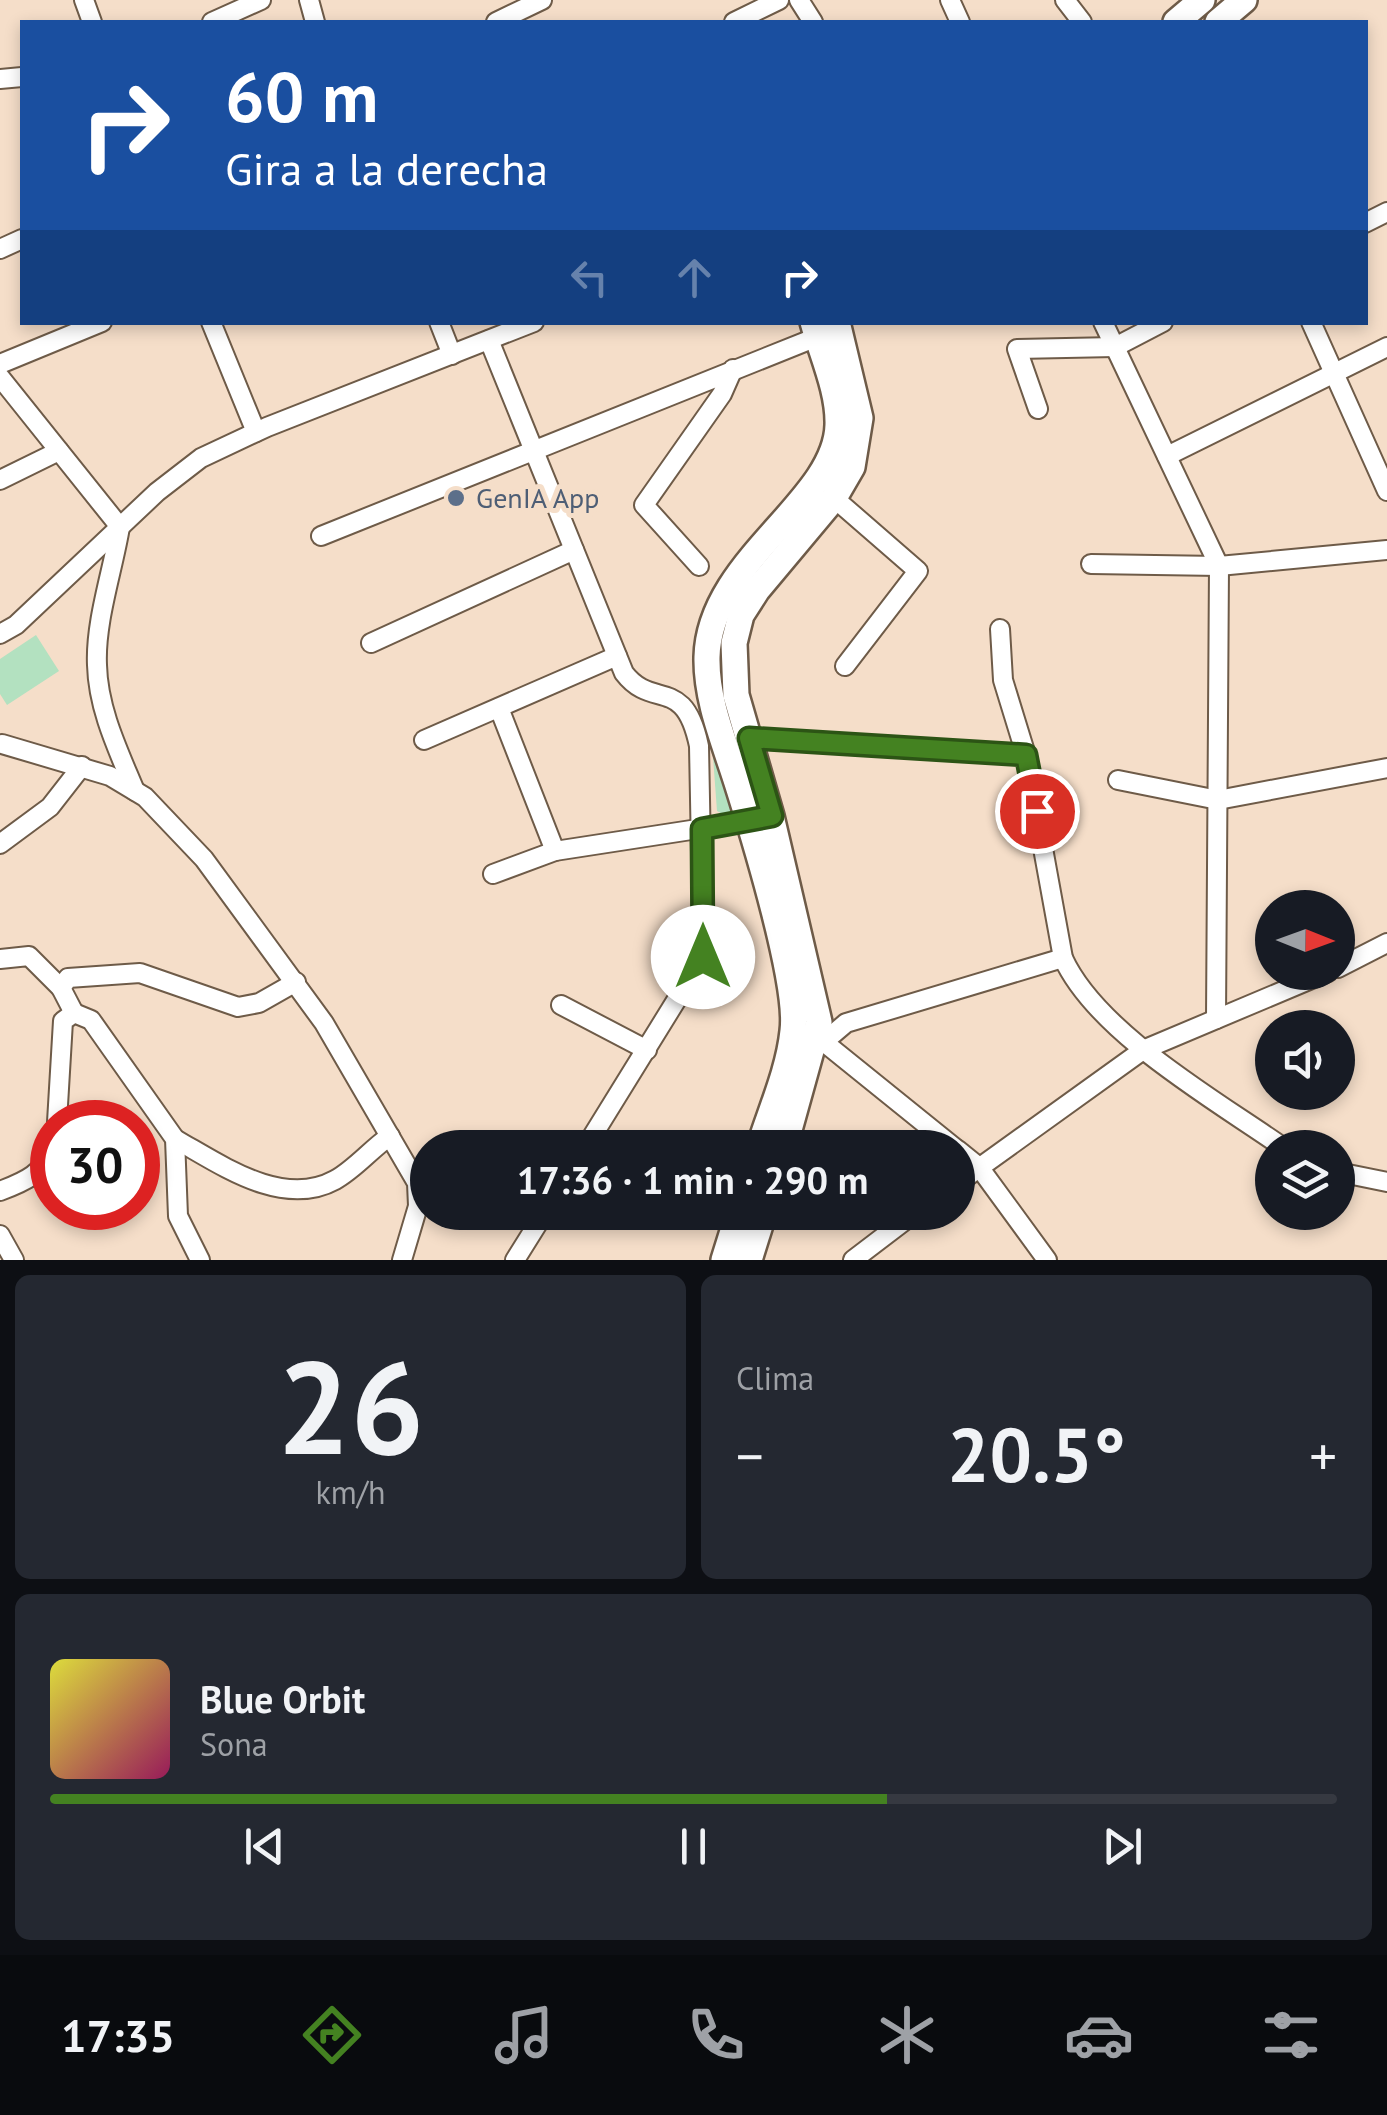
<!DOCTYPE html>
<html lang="es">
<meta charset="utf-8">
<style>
body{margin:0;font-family:"PT Sans",sans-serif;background:#242831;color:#f1f3f6;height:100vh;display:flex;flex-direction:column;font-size:38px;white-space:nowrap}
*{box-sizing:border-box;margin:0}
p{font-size:32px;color:#9ea1a6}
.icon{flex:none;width:55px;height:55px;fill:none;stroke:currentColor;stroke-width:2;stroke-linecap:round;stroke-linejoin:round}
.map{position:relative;height:1260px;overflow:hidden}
.panel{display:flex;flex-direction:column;gap:15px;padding:15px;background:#0d0f14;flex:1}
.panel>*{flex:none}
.banner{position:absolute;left:20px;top:20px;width:1348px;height:305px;border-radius:0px;box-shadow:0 5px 15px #0003;background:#1a4fa0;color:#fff;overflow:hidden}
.needle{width:65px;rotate:91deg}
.buttons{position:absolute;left:1255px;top:890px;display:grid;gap:20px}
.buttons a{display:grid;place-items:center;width:100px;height:100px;border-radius:50%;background:#171b24;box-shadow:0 5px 15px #0003;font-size:50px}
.speed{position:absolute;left:30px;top:1100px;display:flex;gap:20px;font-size:50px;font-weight:700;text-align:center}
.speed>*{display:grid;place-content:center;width:130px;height:130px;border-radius:50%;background:#171b24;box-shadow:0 5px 15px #0003;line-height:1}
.speed .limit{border:15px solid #d22;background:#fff;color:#111}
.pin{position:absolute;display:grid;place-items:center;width:85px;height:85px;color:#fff;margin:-42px;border:5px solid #fff;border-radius:50%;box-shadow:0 2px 10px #0007}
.me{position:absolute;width:110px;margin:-55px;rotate:0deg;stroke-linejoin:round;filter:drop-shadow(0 0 8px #0008)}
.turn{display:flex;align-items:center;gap:35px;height:210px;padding:0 40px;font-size:45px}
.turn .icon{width:130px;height:130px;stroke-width:2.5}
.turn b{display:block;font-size:70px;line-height:85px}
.lanes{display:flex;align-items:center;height:95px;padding:0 40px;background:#0003;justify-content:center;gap:50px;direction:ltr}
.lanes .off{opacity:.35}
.big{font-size:75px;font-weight:700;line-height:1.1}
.panel .tile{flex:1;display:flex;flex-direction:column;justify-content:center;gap:15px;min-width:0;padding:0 35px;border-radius:15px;background:#242831}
.panel .dial{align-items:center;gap:0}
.dial b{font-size:130px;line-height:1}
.song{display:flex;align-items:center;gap:30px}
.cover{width:120px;height:120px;border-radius:15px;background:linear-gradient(135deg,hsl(60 70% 55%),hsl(330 70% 35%))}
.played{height:10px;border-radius:5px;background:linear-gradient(90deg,#448221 65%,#363941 65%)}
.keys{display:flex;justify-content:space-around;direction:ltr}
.heat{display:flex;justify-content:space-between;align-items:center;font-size:55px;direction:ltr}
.panel .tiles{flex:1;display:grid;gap:15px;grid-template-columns:1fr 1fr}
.tile:last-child{grid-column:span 2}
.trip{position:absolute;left:410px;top:1130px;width:565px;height:100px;border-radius:50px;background:#171b24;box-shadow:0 5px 15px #0003;font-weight:700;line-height:100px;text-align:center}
.tab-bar{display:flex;height:160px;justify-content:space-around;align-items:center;background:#090b0e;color:#9ea1a6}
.tab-bar .icon{width:70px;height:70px}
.tab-bar .active{color:#448221}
.tab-bar b{font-size:45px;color:#f1f3f6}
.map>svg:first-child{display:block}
</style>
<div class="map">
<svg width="1387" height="1260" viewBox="0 0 1387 1260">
<rect width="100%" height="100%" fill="#f5dec9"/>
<g fill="#b3e1c0">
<path d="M36,635L59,671L7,705L0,694V659Z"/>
<path d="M712,743L736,808L728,817L717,811Z"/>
</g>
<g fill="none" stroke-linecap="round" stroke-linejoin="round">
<defs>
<g id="minor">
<path d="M84,0L92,22"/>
<path d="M309,0L315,22"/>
<path d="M799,0L813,22"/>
<path d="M950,0L960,22"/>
<path d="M1065,0L1082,22"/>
<path d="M212,22L261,0"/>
<path d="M496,22L542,0"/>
<path d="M734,22L779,0"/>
<path d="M0,79L22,77"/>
<path d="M1365,223L1387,212"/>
<path d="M0,249L22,239"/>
<path d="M211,322L256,432"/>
<path d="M439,322L452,355"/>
<path d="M1103,322L1219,566L1216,1019"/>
<path d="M1311,322L1387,491"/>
<path d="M489,340L624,673C653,711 684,674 699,746L703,957L585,1148"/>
<path d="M0,364L102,322"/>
<path d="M0,377L120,527C113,570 95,621 97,665C98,709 118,750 135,791"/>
<path d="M1038,409L1017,349L1115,347L1163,322"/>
<path d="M1167,456L1387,347"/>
<path d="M0,480L59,451"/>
<path d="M834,498L918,571L845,666"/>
<path d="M321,536L817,337"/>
<path d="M1091,564L1219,566L1387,550"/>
<path d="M699,566L644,505L722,394L733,369"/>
<path d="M1000,629L1003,680L1026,755L1063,958C1097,1033 1217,1101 1284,1148"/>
<path d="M0,634L16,625L157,492L201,458L267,427L534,322"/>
<path d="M371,643L574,550"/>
<path d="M499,708L555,851"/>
<path d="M749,738L1026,755"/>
<path d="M424,740L617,656"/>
<path d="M2,744L110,776L145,797L204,859L324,1023L417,1183L418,1206L402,1260"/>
<path d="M1118,780L1218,800L1387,768"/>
<path d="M0,844L50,807L82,766"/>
<path d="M493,874L555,851L756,820"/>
<path d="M0,959L29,956L61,988"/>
<path d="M1338,968L1387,943"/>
<path d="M561,1005L647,1050"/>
<path d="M74,1013L61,988L68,978L140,973L238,1007L259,1003L296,982"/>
<path d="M815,1035L955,1148"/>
<path d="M826,1040L846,1023L1063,958"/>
<path d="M57,1122L63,1021L74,1013L91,1020L175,1139L178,1216L200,1260"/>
<path d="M175,1139C220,1164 282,1209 335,1180C355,1169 371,1149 390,1136"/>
<path d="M958,1150L979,1167L1047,1260"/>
<path d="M1338,1172L1387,1182"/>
<path d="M958,1183L1143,1050L1328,972"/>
<path d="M0,1191C24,1182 46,1173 52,1146"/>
<path d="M0,1235L14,1260"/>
<path d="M515,1260L545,1212"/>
<path d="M853,1260L916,1212"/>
</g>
<g id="highway">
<path d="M1176,22L1202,0"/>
<path d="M1218,22L1244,0"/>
<path d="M759,1148C771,1110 789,1070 793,1031C799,984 755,840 739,789C726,746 706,702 707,657C709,560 836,502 838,425C839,391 822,355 813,322"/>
<path d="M784,1148L819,1022L771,816L736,695L734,643L741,615L757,590L834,498L852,467L860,418L837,322"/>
<path d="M724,1260L739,1212"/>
<path d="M749,1260L764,1212"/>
</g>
</defs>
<use href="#minor" stroke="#6e5b48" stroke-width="22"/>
<use href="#highway" stroke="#6e5b48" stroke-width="30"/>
<use href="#minor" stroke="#fff" stroke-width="18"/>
<use href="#highway" stroke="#fff" stroke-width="25"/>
</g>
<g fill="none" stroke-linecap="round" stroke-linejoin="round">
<defs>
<path id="route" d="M703,957L702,829L772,816L749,738L1026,755L1037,811"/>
</defs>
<use href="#route" stroke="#2c5415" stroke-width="25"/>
<use href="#route" stroke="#448221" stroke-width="18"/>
</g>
<circle fill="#5c6f8a" stroke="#f5dec9" stroke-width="4" cx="456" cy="498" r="10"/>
<g text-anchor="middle" stroke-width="10" stroke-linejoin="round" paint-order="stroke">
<g font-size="28" fill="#4e5e75" stroke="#f5dec9" text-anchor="start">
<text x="476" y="508">GenIA App</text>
</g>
</g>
</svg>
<div class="buttons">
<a><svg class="needle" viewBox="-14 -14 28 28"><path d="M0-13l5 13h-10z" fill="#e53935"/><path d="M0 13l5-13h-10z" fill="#9ea1a6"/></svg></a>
<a><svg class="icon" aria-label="sound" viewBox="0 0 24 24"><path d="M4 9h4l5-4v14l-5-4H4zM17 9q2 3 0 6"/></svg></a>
<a><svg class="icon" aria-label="layers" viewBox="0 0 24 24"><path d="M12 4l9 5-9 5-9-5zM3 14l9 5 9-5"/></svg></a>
</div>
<div class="speed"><div class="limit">30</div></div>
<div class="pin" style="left:1037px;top:811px;background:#d93025"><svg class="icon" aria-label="arrive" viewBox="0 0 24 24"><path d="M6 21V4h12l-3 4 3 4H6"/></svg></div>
<svg class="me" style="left:703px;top:957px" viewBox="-20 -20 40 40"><circle r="19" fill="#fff"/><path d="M0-13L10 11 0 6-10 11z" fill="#448221"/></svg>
<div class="trip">17:36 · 1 min · 290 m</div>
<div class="banner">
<div class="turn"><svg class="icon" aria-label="right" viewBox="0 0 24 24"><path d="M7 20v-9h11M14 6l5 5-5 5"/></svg><div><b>60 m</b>Gira a la derecha</div></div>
<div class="lanes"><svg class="icon off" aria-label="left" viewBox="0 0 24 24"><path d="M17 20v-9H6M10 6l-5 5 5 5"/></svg><svg class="icon off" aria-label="ahead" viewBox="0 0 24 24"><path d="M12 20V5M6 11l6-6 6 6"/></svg><svg class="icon" aria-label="right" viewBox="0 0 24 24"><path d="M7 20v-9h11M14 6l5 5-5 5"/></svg></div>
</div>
</div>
<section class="panel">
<div class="tiles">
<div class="tile dial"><b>26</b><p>km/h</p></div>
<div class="tile"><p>Clima</p>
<div class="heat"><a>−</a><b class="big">20.5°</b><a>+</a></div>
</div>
<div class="tile">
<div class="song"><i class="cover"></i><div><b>Blue Orbit</b><p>Sona</p></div></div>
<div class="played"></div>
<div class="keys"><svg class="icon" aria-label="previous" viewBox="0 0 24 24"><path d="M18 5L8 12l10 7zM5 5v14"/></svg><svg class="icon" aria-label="pause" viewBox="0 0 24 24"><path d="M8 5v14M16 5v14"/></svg><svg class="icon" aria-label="next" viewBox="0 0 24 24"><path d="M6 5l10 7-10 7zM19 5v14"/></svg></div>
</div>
</div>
</section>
<nav class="tab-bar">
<b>17:35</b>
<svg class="icon active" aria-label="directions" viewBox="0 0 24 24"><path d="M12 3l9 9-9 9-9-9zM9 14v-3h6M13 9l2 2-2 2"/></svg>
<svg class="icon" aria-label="music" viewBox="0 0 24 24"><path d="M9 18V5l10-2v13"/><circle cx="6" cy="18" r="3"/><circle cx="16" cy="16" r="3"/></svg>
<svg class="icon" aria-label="phone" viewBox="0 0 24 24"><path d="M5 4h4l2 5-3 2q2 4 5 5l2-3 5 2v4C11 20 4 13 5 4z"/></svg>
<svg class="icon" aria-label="climate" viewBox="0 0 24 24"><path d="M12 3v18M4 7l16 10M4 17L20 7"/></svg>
<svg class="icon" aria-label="car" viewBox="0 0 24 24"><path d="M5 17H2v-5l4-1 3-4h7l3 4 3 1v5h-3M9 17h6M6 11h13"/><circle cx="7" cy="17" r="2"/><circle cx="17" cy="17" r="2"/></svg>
<svg class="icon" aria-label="filters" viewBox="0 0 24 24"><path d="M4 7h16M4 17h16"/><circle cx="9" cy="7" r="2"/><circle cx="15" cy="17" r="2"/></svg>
</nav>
